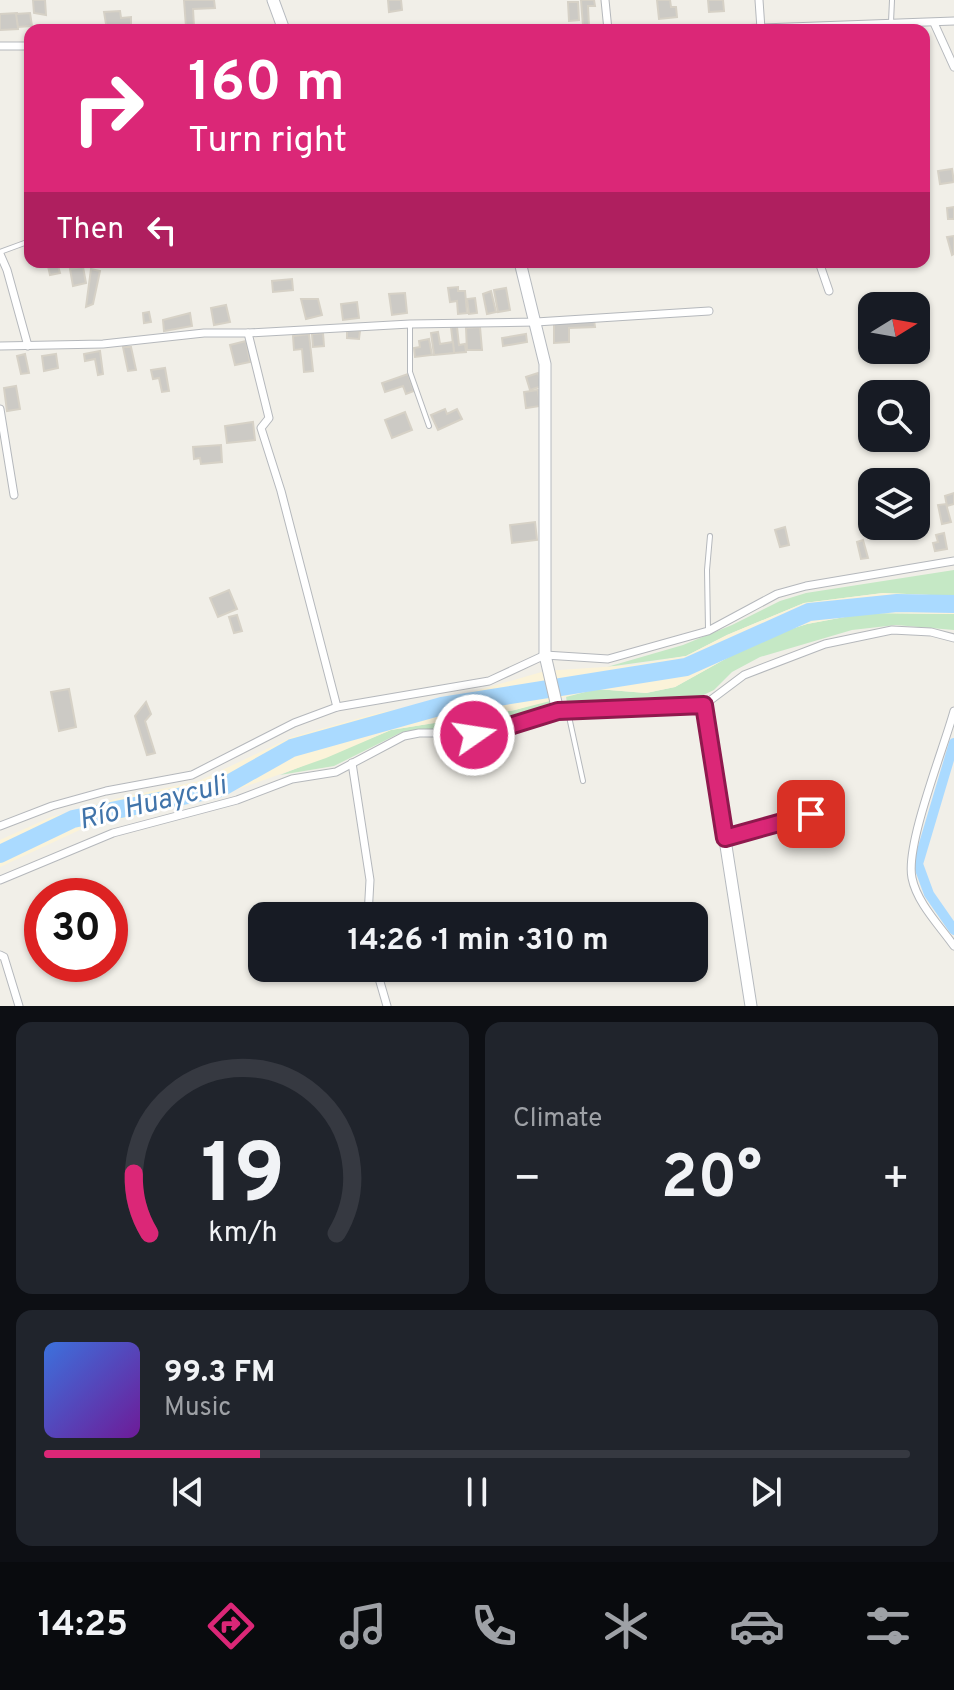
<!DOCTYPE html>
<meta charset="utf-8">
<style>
body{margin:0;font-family:Overpass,sans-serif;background:#20242c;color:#f1f3f6;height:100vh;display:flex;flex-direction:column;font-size:30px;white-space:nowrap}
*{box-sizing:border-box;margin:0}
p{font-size:26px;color:#9ea1a6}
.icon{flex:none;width:44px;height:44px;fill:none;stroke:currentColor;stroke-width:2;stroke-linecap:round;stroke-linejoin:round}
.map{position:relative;height:1006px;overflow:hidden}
.panel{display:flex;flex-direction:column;gap:16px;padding:16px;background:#0d0f14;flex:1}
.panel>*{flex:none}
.guide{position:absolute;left:24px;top:24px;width:906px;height:244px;border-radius:16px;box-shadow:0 2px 6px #0004;background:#db2777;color:#fff;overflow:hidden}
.needle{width:52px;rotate:79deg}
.controls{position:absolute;left:858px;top:292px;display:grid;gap:16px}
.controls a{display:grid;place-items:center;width:72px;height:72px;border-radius:16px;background:#171b24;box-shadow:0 2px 6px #0004;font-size:40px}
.speed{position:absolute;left:24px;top:878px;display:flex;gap:16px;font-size:40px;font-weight:700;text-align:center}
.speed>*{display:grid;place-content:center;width:104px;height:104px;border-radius:50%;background:#171b24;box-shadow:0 2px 6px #0004;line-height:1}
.speed .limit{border:12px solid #d22;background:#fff;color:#111}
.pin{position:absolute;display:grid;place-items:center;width:68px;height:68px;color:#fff;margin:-34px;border-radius:16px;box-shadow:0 4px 12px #0006}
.me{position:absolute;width:88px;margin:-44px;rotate:77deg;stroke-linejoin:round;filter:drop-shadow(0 0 6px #0008)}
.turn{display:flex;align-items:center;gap:28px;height:168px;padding:0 32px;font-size:36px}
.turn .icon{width:104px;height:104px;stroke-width:2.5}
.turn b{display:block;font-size:56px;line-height:68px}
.then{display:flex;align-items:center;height:76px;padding:0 32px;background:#0003;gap:16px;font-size:30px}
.big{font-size:60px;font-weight:700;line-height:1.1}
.panel .widget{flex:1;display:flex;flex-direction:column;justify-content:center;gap:12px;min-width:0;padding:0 28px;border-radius:16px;background:#20242c}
.panel .dial{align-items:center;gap:0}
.dial svg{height:208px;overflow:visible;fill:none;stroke:#363941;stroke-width:7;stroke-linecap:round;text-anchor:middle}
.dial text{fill:#f1f3f6;stroke:none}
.song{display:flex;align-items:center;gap:24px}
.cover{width:96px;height:96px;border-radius:12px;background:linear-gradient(135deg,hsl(220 70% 55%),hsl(280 70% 35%))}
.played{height:8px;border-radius:4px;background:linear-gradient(90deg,#db2777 25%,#363941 25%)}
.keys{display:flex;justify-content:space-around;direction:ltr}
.heat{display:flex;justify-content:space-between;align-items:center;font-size:44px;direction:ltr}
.panel .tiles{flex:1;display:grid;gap:16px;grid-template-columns:1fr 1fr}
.widget:last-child{grid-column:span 2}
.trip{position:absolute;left:248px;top:902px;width:460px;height:80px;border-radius:16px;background:#171b24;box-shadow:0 2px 6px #0004;font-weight:700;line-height:80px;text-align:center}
.dock{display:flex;height:128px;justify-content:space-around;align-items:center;background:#090b0e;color:#9ea1a6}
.dock .icon{width:56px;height:56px}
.dock .active{color:#db2777}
.dock b{font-size:36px;color:#f1f3f6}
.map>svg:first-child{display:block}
</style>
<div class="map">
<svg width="954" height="1006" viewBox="0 0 954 1006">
<rect width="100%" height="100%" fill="#f1efe8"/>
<g fill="#c5e8c5">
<path d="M954,570V596L883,593L804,603L727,635L686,656L607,667L683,645L732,625L780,601L806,593Z"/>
<path d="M866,613L954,614V630L896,625L852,630L760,657L732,672L714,690L699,697L567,704L566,696L597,689L646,693L675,687L763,638L807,624Z"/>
<path d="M551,699V706L483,729L402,732L334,766L280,775L391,730L515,710Z"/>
</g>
<path fill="#fbf3d9" d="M883,593L954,596V614L866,613L807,624L763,638L675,687L646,693L597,689L515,710L391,730L326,758L210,799L86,827L0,867V840L51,817L115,799L199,781L292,737L374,714L451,698L545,671L633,665L686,656L727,635L804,603Z"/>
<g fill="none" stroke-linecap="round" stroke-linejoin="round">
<path stroke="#aadaff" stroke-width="10" d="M954,743L918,864L929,894L954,930"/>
<path stroke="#aadaff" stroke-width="18" d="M0,854L73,819L221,788L292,748L442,706L686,667L809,612L897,603L954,604"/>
</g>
<g fill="#cccac5" stroke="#d6d1c6" stroke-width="2">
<path d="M33,0H45L46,15L34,13Z"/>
<path d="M184,0H214L215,8L193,9L194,27H186Z"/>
<path d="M388,0H401L402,10L389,12Z"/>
<path d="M581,0H594L595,6H588L589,26H583Z"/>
<path d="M657,0H670L671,7H676L677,17L659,19Z"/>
<path d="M708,0H723L724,11L709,12Z"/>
<path d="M568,2H578L579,20L569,21Z"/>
<path d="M120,11L121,18L131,17V30H107L104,12Z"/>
<path d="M17,13L18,29L0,30V14Z"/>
<path d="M30,13L32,26L18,27L16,14Z"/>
<path d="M952,169L954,182L940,184L938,171Z"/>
<path d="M954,207V219H948L947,208Z"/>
<path d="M954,236V254L952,255L947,237Z"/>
<path d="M47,262H57L60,273L50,275Z"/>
<path d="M83,267L86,283L73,286L70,269Z"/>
<path d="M91,269L100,271L93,304L86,307Z"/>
<path d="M292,279L293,290L273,292L272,281Z"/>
<path d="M458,287V291H465L467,313L458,314L457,301L450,302L448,288Z"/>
<path d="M506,288L510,310L498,312L494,290Z"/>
<path d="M491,291L496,312L487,314L483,294Z"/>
<path d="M405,293L407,313L392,315L389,294Z"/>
<path d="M475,298L477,313L469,314L467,299Z"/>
<path d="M301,299H318L322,315L306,319Z"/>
<path d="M357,302L359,318L343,320L341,304Z"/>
<path d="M226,305L230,322L214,325L211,308Z"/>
<path d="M149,312L151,322L144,323L143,313Z"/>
<path d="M190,313L192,326L164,331L163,320Z"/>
<path d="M594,320L595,327L569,328V342L554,343V322Z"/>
<path d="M451,327H457L459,345L465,344L466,352L454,353Z"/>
<path d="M480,327L482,350H467L466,328Z"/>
<path d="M347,331H360L359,339L347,338Z"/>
<path d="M438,332L440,344L453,342L454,353L434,355L431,333Z"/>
<path d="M323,333L324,346L313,347L312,334Z"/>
<path d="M309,334L313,371L304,372L302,349L294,350L293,336Z"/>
<path d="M526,334L527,342L503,346L502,338Z"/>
<path d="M429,339L432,355L415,357L414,348L420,347L419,341Z"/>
<path d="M246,341L250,362L235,365L230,345Z"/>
<path d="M123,347H131L136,370L128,371Z"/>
<path d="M100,351L103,374L98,375L95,359L85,361L84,354Z"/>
<path d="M25,354L29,373L21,374L17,356Z"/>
<path d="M56,354L58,368L44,371L42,356Z"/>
<path d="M165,368L169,391L162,392L159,378L153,379L151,370Z"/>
<path d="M538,373L542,386L530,390L526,377Z"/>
<path d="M408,374L414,391L406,394L403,386L385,392L382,383Z"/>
<path d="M16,386L20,409L7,411L4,388Z"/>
<path d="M538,390L540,406L526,408L524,392Z"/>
<path d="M445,409L447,414L457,409L462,419L438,430L431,415Z"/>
<path d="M405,412L412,430L392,438L385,420Z"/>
<path d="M253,422L255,440L227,443L225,426Z"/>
<path d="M221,445L222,462L201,464L200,458L194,459L193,447Z"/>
<path d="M954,493V504L947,506L945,496Z"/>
<path d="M946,504L951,522L942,524L938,505Z"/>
<path d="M872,509V526H876L877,530L870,531L866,510Z"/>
<path d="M535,522L537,540L512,543L510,525Z"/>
<path d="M785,527L789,545L780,547L775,530Z"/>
<path d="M944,533L947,549L935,551L933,543L938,542L936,535Z"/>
<path d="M863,540L868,558L861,559L857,542Z"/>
<path d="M229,590L237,609L218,617L210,598Z"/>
<path d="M237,615L242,631L234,633L229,617Z"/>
<path d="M69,689L76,727L59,731L51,692Z"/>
<path d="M146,702L151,714L145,721L155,753L147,755L135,716Z"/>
</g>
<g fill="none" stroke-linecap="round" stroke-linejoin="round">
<defs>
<g id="lane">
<path d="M891,22L892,0"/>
<path d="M0,252L30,241"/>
<path d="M410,324V372L429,426"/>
<path d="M708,629L707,570L710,536"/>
<path d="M568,712L583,781"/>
<path d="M727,837L840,806"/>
</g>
<g id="street">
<path d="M605,0L608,30"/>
<path d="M759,0L761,29"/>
<path d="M934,23L954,67"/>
<path d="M708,30L954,21"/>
<path d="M0,46H30"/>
<path d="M0,254L7,270L28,346"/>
<path d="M819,262L829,291"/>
<path d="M248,333L269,418L261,428L281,491L337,707"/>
<path d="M0,346L103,344L204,333H248L410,324L536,322L709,311"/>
<path d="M0,409L14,495"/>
<path d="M704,705L744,675L825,644L892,630L931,632L954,638"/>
<path d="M954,711C944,748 905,845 912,878C917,903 940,926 954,946"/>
<path d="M352,763L370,880L368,916"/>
<path d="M0,826L52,806L106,791L192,775L294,723L337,707L489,681L545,655L608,659L708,631L777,594L806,586L954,561"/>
<path d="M0,880L113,833L237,800L292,779L336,772L404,736L419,733H484L558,711"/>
<path d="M0,955L4,957L19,1006"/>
<path d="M376,968L387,1006"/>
</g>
<g id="secondary">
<path d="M273,0L284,30"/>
<path d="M520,262L545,364V655L558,711L704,705L751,1006"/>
</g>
</defs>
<use href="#lane" stroke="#b5b8bc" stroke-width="6"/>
<use href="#street" stroke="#b5b8bc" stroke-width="9"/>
<use href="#secondary" stroke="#b6babf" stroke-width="13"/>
<use href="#lane" stroke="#fff" stroke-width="4"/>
<use href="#street" stroke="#fff" stroke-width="7"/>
<use href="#secondary" stroke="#fff" stroke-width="11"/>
</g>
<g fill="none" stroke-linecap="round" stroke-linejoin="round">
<defs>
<path id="route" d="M474,735L500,729L558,711L704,705L725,838L811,814"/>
</defs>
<use href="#route" stroke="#8e194d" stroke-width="20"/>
<use href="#route" stroke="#db2777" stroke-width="14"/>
</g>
<g text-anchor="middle" stroke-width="6" stroke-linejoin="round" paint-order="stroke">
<g font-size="28" font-style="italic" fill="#4174aa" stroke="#fff">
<text transform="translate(152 801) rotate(-14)" y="10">Río Huayculi</text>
</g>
</g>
</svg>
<div class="controls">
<a><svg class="needle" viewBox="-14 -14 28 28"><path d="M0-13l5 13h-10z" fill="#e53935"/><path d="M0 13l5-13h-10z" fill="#9ea1a6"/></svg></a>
<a><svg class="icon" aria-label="search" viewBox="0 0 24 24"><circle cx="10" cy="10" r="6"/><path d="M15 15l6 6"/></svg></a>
<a><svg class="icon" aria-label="layers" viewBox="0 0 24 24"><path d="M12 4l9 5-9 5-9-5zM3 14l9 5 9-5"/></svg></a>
</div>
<div class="speed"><div class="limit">30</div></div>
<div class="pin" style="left:811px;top:814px;background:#d93025"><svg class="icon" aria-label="arrive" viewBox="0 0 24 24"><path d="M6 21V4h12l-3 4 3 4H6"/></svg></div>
<svg class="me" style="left:474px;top:735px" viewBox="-20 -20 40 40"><circle r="17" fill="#db2777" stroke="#fff" stroke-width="3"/><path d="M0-11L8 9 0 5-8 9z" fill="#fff"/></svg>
<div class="trip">14:26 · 1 min · 310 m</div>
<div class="guide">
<div class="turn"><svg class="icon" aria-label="right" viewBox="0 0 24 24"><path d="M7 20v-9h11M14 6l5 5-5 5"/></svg><div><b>160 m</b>Turn right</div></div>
<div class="then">Then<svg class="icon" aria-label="left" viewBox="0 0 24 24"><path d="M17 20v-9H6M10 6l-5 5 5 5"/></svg></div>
</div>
</div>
<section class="panel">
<div class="tiles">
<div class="widget dial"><svg viewBox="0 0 100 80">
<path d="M14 69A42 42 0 1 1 86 69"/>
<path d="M14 69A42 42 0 0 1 8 46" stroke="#db2777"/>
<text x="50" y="56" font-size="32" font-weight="700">19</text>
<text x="50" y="72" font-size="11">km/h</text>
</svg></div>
<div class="widget"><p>Climate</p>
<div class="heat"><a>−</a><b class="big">20°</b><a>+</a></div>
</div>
<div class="widget">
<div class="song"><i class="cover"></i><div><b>99.3 FM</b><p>Music</p></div></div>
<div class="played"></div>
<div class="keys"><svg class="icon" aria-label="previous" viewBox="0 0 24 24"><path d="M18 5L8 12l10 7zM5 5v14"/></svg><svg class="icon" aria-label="pause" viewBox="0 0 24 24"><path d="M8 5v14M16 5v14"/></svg><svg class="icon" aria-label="next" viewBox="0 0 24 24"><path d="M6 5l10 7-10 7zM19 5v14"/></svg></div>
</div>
</div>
</section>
<nav class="dock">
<b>14:25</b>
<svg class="icon active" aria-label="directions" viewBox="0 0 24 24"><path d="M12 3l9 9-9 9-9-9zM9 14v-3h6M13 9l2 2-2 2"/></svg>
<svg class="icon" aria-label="music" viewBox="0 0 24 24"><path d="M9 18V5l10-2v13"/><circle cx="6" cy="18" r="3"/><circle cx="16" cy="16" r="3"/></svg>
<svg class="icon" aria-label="phone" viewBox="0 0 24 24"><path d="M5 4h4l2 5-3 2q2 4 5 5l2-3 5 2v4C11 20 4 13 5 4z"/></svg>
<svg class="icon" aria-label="climate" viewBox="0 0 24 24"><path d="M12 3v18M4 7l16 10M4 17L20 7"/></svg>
<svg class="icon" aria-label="car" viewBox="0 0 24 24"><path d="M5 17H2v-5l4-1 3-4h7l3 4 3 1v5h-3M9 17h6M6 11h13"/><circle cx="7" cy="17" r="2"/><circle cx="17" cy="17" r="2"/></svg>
<svg class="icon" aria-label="filters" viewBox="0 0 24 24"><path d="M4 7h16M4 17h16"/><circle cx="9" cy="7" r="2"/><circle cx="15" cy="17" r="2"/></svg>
</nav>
